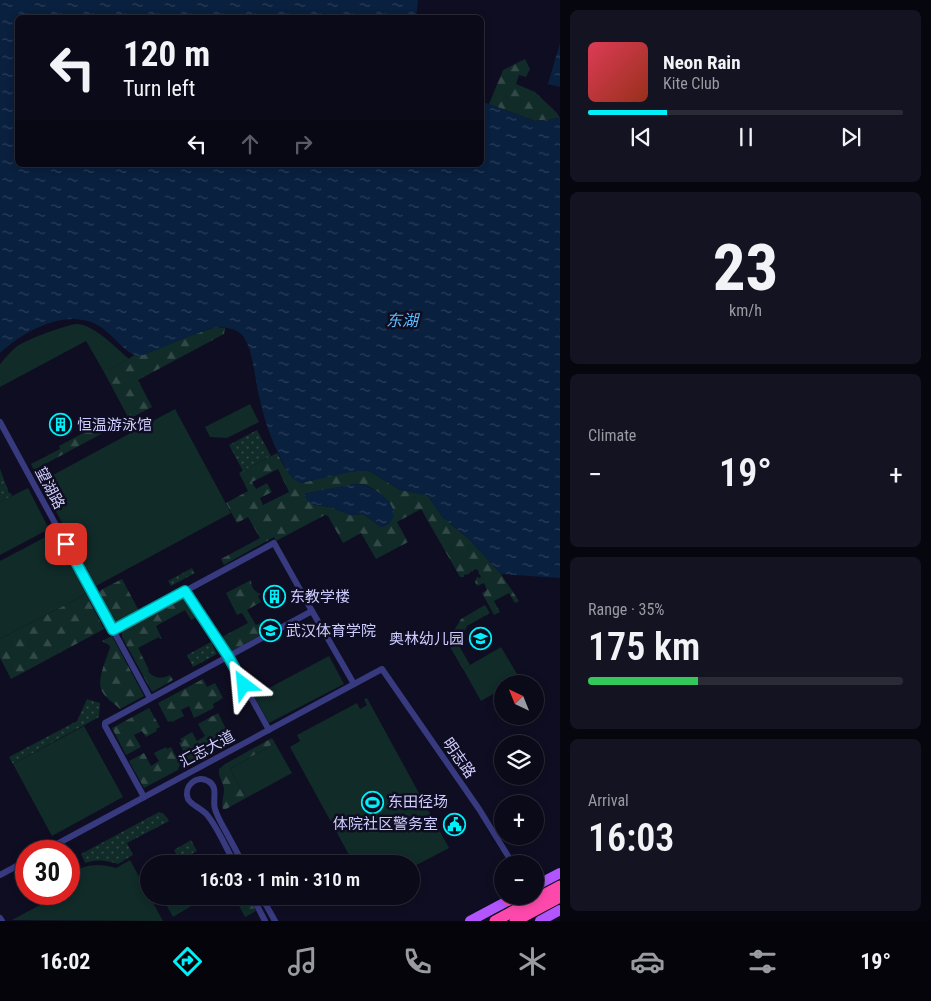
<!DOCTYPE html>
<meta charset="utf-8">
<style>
body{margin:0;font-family:"Roboto Condensed","Noto Sans SC",sans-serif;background:#141322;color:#f1f3f6;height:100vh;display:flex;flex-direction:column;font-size:19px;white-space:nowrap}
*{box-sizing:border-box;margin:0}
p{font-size:16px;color:#9a9aa2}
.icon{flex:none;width:28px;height:28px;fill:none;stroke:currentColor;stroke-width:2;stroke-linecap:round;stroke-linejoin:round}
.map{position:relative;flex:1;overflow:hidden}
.drawer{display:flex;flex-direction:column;gap:10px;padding:10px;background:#06060e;width:371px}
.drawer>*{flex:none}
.guide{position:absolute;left:15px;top:15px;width:469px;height:152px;border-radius:8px;box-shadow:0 2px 8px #0003,0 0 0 1px #2b2b38;background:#0b0a19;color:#f1f3f6;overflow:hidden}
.needle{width:32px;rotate:317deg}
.fabs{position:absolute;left:494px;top:675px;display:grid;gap:10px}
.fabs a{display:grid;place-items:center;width:50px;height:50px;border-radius:50%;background:#0b0a19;box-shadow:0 2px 8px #0003,0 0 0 1px #2b2b38;font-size:25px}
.speed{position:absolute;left:15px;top:840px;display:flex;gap:10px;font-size:25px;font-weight:700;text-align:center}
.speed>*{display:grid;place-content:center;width:65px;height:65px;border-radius:50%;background:#0b0a19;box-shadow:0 2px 8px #0003,0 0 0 1px #2b2b38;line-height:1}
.speed .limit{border:8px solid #d22;background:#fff;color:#111}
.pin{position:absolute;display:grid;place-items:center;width:42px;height:42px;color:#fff;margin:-21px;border-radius:10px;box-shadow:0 2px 8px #0006}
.me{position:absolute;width:55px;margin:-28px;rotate:331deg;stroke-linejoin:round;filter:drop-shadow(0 0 4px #0008)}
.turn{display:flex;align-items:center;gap:18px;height:105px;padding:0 25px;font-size:22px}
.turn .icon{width:65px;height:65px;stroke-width:2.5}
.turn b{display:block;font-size:35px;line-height:42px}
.lanes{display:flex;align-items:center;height:48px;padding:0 25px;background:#0003;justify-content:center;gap:25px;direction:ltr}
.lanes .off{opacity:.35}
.big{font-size:38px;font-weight:600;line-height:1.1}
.drawer .tile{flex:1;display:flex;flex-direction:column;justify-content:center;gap:8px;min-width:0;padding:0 18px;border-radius:8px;background:#141322}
.drawer .dial{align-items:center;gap:0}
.dial b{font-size:65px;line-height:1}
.song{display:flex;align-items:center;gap:15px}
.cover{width:60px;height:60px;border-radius:8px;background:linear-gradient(135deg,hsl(350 70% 55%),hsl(10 70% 35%))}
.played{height:5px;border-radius:2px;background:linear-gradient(90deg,#01eff7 25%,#2b2b38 25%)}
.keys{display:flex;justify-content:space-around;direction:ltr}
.heat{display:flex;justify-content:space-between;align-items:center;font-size:28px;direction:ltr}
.charge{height:8px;border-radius:4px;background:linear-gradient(90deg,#34c759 35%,#2b2b38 0)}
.trip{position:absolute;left:140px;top:855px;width:280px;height:50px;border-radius:25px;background:#0b0a19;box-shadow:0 2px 8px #0003,0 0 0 1px #2b2b38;font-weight:600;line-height:50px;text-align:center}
.menu{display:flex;height:80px;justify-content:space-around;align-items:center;background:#04040a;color:#9a9aa2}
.menu .icon{width:35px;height:35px}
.menu .active{color:#01eff7}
.menu b{font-size:22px;color:#f1f3f6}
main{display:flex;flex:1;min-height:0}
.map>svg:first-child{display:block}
</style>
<main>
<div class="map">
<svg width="560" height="921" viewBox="0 0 560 921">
<defs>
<pattern id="grass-dots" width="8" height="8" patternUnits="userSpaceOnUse" patternTransform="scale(1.25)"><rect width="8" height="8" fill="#102b28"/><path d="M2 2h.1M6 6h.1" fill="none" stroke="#324948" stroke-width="1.8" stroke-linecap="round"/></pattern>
<pattern id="forest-firs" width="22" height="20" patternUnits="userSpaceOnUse" patternTransform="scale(1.25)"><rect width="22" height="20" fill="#102b28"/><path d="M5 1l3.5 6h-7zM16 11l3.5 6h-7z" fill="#324948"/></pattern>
<pattern id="water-ripples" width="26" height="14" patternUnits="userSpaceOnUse" patternTransform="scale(1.25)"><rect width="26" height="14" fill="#09203e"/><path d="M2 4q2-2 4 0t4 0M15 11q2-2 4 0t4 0" fill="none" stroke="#2c3f5b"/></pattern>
</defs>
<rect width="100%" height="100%" fill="#0f0d21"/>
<g fill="url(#grass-dots)">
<path d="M257,430L271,456L243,471L229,445Z"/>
<path d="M0,469L9,493H11L12,496L0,502Z"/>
<path d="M192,568L195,573L171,586L168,581Z"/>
<path d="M211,642L217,654L193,667L187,655Z"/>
<path d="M87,699L100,703L99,717L13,764L9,757L77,721Z"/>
<path d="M159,812L164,814L169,821L127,843L133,855L118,864C106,860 97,859 85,863L81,854Z"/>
<path d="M191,840L197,851L179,860L174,850Z"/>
</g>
<g fill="url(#forest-firs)" fill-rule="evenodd">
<path d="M525,59L530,69L526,77L519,75L516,84L535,92L557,113L560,118L535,121L489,104L503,70Z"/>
<path d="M215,327L225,328L224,334L138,380L152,407L129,419L104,372L135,355H143L184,338Z"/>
<path d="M111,418L116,426L34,470L31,464L60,449L59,446Z"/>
<path d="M277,453L285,468L301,483C317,480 357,467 371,472L400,490L422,494L428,496L443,518L468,538L501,574L519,601L515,603L509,593L494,601L500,612L494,615L482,593L487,590L484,583L477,586L475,582L477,577L480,578L481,576L478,573L479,571L475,569L472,572L471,571L469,574L464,575V577H460L421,509L397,522L408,542L376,559L361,533L343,543L328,516L325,515L276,541L274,537L224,565L221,559L260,538L248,517L237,523L226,503L248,491L239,473ZM278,469L289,492L263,505L260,498L272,492L267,483L256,489L252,482ZM355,484C373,483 385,497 393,511L381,527L363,514L351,515L330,507L315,505L304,494Z"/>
<path d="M122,579L139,611L114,624L97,592Z"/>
<path d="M251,580C251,587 254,592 261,594L258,596L261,602L247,610L256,625L265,621L270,630L230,652L222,637L248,623L242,613L237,615L226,593Z"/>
<path d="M86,594L104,629L11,679L0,658V639Z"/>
<path d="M181,598L186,600L197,617L191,620L185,610L156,626L162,639H160L159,637L138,648L149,670L148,671C154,679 162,679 170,675L173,680L152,692L122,637V632L126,629Z"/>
<path d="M485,605L490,613L467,626L458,644L470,665L463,669L447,642L461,619Z"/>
<path d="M112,636L144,696L120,709C115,704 107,699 103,693C95,681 107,659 110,647L109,645L102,641Z"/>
<path d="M203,679L207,687L215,683L223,698L213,704L214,708L194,718L189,706L181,710L184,716L172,722L171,721L168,722L158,703Z"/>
<path d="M149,708L160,727L156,729L157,731L146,737L142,731L134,735L141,747L126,755L112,728Z"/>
<path d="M218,713L232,741L194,761L188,759L179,743L182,741L180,739L192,732L197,741L205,736L198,724Z"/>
<path d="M272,738L275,743L230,769L246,798L226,809H223C221,803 224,796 224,789C223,782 218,777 219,769L225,764Z"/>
<path d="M166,747L167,749L171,747L180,764L178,770L144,788L129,761L144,753L151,766L159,761L154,753Z"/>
<path d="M234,896H248L256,911L245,917Z"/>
</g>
<g fill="#102b28">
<path d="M75,324C93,323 116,348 129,359L104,372L86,341L0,387V364C5,358 10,352 16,347C29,338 59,328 75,324Z"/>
<path d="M250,404L259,422L227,438L210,437L205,427Z"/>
<path d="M175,409L231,513L96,586L40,482Z"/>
<path d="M28,488L49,529L0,555V502Z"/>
<path d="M53,533L86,594L0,639V561Z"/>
<path d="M501,647L520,679L511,684H502V689L481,701L463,669Z"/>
<path d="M329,656L344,684L269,723L254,696Z"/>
<path d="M367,698L449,848L411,868V864H354L290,747L300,741L297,735L357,703L360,709L367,705L364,699Z"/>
<path d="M84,726L123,797L52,836L13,764Z"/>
<path d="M275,743L292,773L246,798L230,769Z"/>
<path d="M130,860L163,921L12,920L51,899L54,894H69V875C85,864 98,863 116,868Z"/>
<path d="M164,896H191L195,904L173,917L165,903L167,901Z"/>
</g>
<g fill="url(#water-ripples)">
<path d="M0,0H418L416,18H18V165H481V101L535,121L560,118V578L501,574L468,538L443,518L428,496L425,495L400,490L371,472L367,471H355L301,483C291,480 286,470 282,461C271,440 264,419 259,396C255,380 253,349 243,336C237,328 221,326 211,328L143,355C139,356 139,357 135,355C125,352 110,332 99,326C67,307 24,331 0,353Z"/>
<path d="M560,43V87L548,84Z"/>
<path d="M355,484C371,483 403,505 391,521C388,525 385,527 381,527L363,514L351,515L330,507L312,504L307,500L304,495L306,493Z"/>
</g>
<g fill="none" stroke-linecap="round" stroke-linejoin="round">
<g stroke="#383a80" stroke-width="6">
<path d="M0,422L150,698"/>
<path d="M185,591L228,656L269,730"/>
<path d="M113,630L274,543L312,611L354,684"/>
<path d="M144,797L105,726V723L312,611"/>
<path d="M44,851L382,669L479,809L513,864"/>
<path d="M235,864C226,848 219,830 208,816C203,809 191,805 188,799C183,787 196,774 208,781C219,787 212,799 215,809C217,816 221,823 225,830C231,841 237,852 243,864"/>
<path d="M0,875L26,861"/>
<path d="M252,896L265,921"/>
<path d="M261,896L275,921"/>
<path d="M0,918L2,921"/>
</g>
<g stroke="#b355fe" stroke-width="10">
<path d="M535,886L560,873"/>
<path d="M470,921L515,897"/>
<path d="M540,921L560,910"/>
</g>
<g stroke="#fe49ac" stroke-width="11">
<path d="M508,900L533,896"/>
<path d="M495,921L560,886"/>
<path d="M515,921L560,897"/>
</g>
</g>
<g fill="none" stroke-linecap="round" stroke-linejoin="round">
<defs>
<path id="route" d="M66,544L113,630L185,591L228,656L244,685"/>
</defs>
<use href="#route" stroke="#019ba1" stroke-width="12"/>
<use href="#route" stroke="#01eff7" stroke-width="9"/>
</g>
<defs>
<symbol id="building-ring" viewBox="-11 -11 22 22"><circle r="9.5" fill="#0f0d21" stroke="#01eff7" stroke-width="1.5"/><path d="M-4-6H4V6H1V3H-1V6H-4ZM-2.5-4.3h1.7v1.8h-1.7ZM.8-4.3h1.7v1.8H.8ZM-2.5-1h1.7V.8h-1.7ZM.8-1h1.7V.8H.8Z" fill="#01eff7"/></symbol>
<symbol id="university-ring" viewBox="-11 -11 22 22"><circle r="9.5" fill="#0f0d21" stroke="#01eff7" stroke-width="1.5"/><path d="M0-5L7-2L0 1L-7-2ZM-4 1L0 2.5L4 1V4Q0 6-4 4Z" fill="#01eff7"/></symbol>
<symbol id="school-ring" viewBox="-11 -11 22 22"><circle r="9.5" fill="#0f0d21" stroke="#01eff7" stroke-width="1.5"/><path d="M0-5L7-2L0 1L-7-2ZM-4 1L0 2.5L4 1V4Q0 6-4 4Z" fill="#01eff7"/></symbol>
<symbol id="stadium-ring" viewBox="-11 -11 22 22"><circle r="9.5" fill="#0f0d21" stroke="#01eff7" stroke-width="1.5"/><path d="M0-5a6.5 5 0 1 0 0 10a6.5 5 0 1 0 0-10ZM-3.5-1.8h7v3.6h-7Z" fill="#01eff7"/></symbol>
<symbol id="civic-ring" viewBox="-11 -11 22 22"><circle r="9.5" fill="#0f0d21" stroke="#01eff7" stroke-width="1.5"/><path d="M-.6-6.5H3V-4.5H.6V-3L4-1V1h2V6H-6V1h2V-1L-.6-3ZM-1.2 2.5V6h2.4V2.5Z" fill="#01eff7"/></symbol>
</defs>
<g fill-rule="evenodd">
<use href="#building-ring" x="48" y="412" width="25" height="25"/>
<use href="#building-ring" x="262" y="584" width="25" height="25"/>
<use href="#university-ring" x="258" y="618" width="25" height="25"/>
<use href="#school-ring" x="468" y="626" width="25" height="25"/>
<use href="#stadium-ring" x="360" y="790" width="25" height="25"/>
<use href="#civic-ring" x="442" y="812" width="25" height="25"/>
</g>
<g text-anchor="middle" stroke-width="5" stroke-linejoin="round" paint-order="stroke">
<g font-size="15" fill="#cfcdff" stroke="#0f0d21" text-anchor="start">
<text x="77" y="430">恒温游泳馆</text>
<text x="290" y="602">东教学楼</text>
<text x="286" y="636">武汉体育学院</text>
<text x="464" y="644" text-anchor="end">奥林幼儿园</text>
<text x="388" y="807">东田径场</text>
<text x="438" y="829" text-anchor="end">体院社区警务室</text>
</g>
<g font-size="15" fill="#cfcdff" stroke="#0f0d21">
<text transform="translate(50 488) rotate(62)" y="5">望湖路</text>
<text transform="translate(207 749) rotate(-28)" y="5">汇志大道</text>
<text transform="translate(459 758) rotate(55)" y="5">明志路</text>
</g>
<g font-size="16" font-style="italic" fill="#5cbefe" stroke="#0f0d21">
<text x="402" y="326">东湖</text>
</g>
</g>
</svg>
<div class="fabs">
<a><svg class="needle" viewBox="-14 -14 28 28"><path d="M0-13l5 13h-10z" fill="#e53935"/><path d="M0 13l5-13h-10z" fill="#9a9aa2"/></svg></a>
<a><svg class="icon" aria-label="layers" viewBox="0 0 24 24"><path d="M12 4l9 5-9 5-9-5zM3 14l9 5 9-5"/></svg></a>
<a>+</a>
<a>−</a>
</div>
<div class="speed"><div class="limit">30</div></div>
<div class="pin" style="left:66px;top:544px;background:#d93025"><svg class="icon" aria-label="arrive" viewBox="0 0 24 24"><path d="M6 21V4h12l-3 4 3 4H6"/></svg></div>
<svg class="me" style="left:244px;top:685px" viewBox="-20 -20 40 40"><path d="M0-17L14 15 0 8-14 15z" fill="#01eff7" stroke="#fff" stroke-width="4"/></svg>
<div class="trip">16:03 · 1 min · 310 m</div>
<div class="guide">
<div class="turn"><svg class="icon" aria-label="left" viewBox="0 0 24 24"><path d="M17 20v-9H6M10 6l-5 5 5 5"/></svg><div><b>120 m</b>Turn left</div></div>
<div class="lanes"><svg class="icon" aria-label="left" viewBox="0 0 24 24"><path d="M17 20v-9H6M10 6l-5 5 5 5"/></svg><svg class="icon off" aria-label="ahead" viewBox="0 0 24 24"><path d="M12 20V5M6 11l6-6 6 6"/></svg><svg class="icon off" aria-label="right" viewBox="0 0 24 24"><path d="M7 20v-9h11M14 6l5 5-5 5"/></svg></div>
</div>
</div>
<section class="drawer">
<div class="tile">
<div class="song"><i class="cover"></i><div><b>Neon Rain</b><p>Kite Club</p></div></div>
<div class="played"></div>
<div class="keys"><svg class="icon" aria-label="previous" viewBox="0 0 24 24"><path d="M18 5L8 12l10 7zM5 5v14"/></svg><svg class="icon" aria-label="pause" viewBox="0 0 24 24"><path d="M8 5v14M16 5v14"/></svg><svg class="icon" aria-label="next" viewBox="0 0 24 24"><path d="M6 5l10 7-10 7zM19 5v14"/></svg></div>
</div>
<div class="tile dial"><b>23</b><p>km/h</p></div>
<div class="tile"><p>Climate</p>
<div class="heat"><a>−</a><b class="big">19°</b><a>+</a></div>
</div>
<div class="tile"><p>Range · 35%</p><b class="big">175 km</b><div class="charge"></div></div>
<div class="tile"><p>Arrival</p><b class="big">16:03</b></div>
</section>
</main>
<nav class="menu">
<b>16:02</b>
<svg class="icon active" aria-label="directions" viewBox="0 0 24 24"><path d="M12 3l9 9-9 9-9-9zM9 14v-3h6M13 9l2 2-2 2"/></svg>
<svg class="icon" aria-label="music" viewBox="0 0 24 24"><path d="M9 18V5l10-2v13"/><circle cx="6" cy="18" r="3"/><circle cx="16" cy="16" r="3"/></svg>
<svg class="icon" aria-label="phone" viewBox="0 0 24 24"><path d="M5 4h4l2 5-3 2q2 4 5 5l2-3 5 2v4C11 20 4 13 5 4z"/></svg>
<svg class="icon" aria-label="climate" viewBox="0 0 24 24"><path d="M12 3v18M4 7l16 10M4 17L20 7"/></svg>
<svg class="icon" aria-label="car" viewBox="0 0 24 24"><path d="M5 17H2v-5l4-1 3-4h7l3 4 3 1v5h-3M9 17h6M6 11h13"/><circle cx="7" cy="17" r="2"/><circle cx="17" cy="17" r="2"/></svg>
<svg class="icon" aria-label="filters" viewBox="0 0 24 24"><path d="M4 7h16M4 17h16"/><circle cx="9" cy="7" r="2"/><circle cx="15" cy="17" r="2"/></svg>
<b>19°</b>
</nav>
